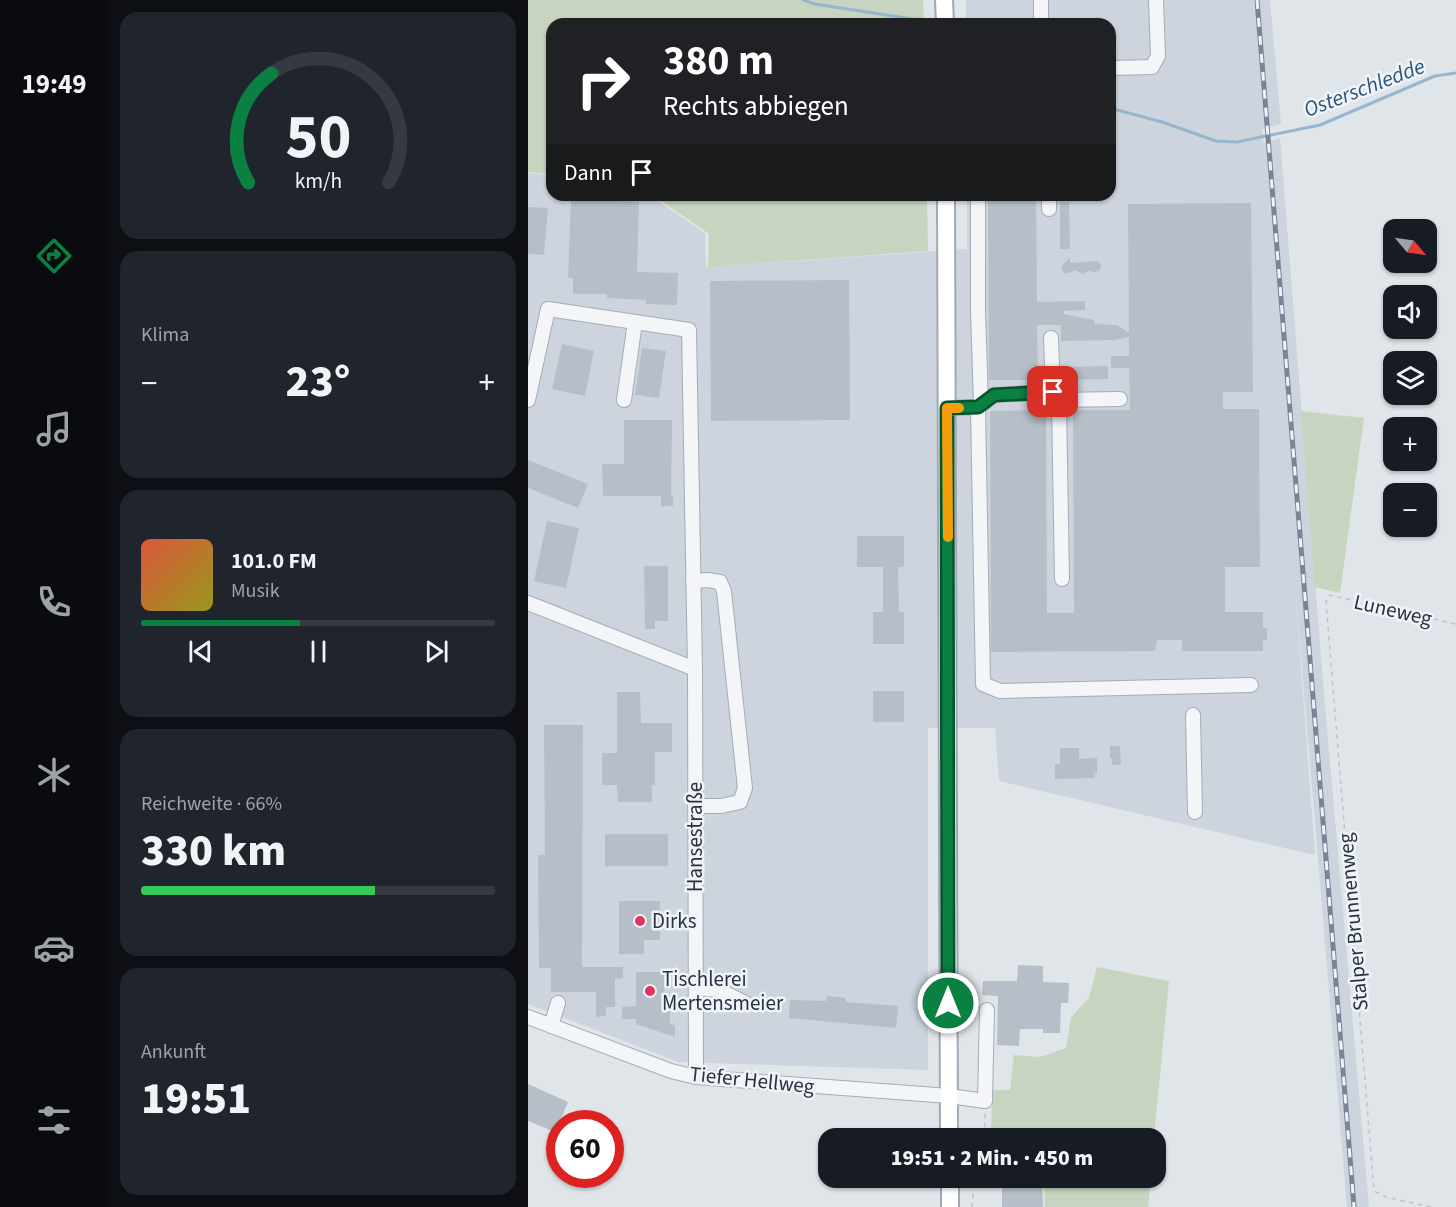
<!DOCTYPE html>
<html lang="de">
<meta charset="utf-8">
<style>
body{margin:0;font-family:"Source Sans 3",sans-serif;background:#20242c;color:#f1f3f6;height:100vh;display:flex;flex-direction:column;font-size:22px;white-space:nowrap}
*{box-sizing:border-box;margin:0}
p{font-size:20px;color:#9ea1a6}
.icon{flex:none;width:33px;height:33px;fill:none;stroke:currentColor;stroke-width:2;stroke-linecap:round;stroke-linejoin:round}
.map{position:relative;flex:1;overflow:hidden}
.drawer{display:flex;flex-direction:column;gap:12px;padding:12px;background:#0d0f14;width:420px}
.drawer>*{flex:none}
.guide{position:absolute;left:18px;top:18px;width:570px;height:183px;border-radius:18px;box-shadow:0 2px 4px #0004;background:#202124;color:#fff;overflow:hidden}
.needle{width:39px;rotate:119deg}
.controls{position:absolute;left:855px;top:219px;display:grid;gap:12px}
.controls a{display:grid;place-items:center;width:54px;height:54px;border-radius:12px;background:#171b24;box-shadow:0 2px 4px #0004;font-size:30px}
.speed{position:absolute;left:18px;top:1110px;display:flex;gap:12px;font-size:30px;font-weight:700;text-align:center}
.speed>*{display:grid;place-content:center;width:78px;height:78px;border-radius:50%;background:#171b24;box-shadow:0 2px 4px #0004;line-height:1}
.speed .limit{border:9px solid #d22;background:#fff;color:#111}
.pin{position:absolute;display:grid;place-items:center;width:51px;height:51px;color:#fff;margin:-26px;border-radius:12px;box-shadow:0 3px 9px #0006}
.me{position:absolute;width:66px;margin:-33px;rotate:0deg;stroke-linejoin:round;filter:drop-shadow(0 0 4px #0008)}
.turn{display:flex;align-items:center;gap:21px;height:126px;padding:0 18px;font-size:27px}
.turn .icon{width:78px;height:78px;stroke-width:2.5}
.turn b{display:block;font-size:42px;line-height:51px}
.then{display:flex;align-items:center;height:57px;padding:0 18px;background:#0003;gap:12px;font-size:22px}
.big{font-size:45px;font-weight:800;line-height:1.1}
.drawer .tile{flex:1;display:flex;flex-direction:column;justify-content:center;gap:9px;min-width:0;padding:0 21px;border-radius:18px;background:#20242c}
.drawer .dial{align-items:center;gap:0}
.dial svg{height:156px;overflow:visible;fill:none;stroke:#363941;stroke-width:7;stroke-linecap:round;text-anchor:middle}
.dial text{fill:#f1f3f6;stroke:none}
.song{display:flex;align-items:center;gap:18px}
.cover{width:72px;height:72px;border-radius:9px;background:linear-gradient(135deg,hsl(10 70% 55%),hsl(60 70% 35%))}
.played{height:6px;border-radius:3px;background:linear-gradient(90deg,#0b8043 45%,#363941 45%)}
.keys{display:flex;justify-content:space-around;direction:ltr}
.heat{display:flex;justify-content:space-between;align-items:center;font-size:33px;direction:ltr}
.charge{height:9px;border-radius:4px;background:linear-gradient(90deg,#34c759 66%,#363941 0)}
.trip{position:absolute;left:290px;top:1128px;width:348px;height:60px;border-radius:18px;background:#171b24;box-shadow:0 2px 4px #0004;font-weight:800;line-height:60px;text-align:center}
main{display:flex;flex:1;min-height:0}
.tabs{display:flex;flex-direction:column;width:108px;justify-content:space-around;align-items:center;background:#090b0e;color:#9ea1a6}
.tabs .icon{width:42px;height:42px}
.tabs .selected{color:#0b8043}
.tabs b{font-size:27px;color:#f1f3f6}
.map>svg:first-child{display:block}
</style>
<main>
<nav class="tabs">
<b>19:49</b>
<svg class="icon selected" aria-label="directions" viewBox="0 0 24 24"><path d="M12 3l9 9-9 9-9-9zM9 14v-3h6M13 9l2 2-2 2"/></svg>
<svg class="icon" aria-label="music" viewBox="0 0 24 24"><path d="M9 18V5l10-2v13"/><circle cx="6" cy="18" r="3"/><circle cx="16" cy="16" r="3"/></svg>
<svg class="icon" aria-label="phone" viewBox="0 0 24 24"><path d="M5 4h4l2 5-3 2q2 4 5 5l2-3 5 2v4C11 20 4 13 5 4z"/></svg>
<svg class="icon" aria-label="climate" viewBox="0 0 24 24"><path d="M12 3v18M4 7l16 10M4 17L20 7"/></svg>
<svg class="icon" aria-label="car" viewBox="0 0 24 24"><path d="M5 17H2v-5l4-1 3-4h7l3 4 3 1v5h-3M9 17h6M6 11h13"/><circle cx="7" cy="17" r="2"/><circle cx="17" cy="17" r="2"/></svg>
<svg class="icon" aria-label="filters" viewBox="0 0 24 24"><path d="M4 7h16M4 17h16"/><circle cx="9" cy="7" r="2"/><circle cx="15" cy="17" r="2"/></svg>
</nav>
<section class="drawer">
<div class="tile dial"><svg viewBox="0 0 100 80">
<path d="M14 69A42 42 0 1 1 86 69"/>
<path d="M14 69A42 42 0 0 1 26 13" stroke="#0b8043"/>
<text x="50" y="56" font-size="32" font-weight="700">50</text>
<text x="50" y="72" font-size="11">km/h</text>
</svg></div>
<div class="tile"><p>Klima</p>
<div class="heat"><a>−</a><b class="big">23°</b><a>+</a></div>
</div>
<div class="tile">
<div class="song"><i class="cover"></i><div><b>101.0 FM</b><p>Musik</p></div></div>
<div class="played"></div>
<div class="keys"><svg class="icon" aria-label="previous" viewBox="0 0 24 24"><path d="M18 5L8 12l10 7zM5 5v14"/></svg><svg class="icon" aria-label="pause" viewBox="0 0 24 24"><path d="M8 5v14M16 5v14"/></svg><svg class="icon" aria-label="next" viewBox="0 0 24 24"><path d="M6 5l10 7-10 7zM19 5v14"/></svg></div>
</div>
<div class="tile"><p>Reichweite · 66%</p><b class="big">330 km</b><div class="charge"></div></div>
<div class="tile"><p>Ankunft</p><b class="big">19:51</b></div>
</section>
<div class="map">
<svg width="928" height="1207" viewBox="0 0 928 1207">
<rect width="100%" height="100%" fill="#e0e5ea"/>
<path fill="#cdd4dd" d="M438,0H742L753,124L734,129L736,143L752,138L796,694L841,1207H819L766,572L787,855L471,781L467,728H400V1070L150,1062L0,1004V173L24,176V195H121L177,233L178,267L439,249V195H582V24H438Z"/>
<g fill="#c7d5c0">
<path d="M0,0H395L396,24H24V175L0,172Z"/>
<path d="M125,195H399L400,251L180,267L181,234Z"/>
<path d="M773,411L836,418L812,593L787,587Z"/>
<path d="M569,967L641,981L626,1138H463L464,1090H482L486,1055L512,1057L538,1048L543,1017L561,998Z"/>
<path d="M516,1178H623L620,1207H517Z"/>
</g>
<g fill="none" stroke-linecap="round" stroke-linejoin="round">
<g stroke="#97b6ce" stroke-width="3">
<path d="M275,0L287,4L391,20L412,21"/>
<path d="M422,21L454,24"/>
<path d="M582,108L634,122L688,141L709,142L792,125L907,76L928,73"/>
</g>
</g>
<g fill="#b6bec8">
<path d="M460,195H508L509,302L557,301V310L536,311V314L566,320V324L589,325L601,333L600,204L723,203L725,392H695V409H731L732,567H697V612H735V628H739V640H735V651H654V640H629L627,651L463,652L462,411L518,410L519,613H546L545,410H602L601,368H583V356H601V337L587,340L533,341V325H509L510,380H461Z"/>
<path d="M43,199L111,202L109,272L150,273L149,305L118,304V300L79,298V294H45V278H40Z"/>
<path d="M532,202H541L542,249H532Z"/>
<path d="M0,207L20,208L16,255L0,254Z"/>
<path d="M542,257V263L570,261L573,265L572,270L566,273L561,270L555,274L547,270L541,273H536L533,267Z"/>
<path d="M321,280L322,420L183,421L182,281Z"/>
<path d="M34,344L66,351L57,396L24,389Z"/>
<path d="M114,348L138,351L131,398L107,395Z"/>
<path d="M580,366V379L536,380V367Z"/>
<path d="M96,420H144L143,496H145V506H133V496H75L74,464H96Z"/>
<path d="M0,460L60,484L50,508L0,488Z"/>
<path d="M19,521L51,528L38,588L6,581Z"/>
<path d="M329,536H376V567H370L371,612H376V644H345V612H355V567H329Z"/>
<path d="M116,566H140V621H127V629H117Z"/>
<rect x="345" y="691" width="31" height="31"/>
<path d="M89,692H112L113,723H144V752H127V785H124V802H90L89,785H74V753H89Z"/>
<path d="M16,725H55L54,967H95V978L87,979V1007H78V1016L68,1017V992H23V968H11L10,855H17Z"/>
<path d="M582,746H592L593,765H584V758H582Z"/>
<path d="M532,748H551V759L569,758V773H566L567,778L527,779V764H532Z"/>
<rect x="77" y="834" width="63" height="32"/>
<path d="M91,901H132V940H116V954H91Z"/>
<path d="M490,965L515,966V982L541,983L540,1003H533L532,1033H515V1029H492L491,1046L469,1045L470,996L454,995L455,981H489Z"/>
<path d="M108,972H136V1010H142V1024L147,1025V1037L108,1024V1019H94V1007L108,1006Z"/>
<path d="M299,996L318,998V1002L370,1006L368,1028L261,1018L262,1000L298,1001Z"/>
<path d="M0,1084L40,1102L27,1132L0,1121Z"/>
<path d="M474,1178H514L515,1207H474Z"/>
</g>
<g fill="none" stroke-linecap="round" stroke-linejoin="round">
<defs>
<g id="minor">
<path d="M513,0V24"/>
<path d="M582,68L624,67L630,56L628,0"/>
<path d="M450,195V311L453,404"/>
<path d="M521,195V209"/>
<path d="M523,338L525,392"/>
<path d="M0,400L20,309L161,330L167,669L168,1077"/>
<path d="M96,400L107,322"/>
<path d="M530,400L592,399"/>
<path d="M450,407L466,395L525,392L531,403L534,579"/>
<path d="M419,408L450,407L455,684L472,691L723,685"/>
<path d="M165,581L180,580L192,582L196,591L217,788L212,802L193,806H167"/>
<path d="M0,603L167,669"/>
<path d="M665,715L667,812"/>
<path d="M168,988L191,990L219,1004"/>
<path d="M0,1017L143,1071L168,1077L421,1096L457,1101L459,1010"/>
<path d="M23,1026L30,1003"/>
</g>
<g id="major">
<path d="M416,0L417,24"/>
<path d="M418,195L421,1138"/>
<path d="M422,1178V1207"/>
</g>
</defs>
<use href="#minor" stroke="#a5acb5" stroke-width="16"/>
<use href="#major" stroke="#9eaab7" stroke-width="20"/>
<g stroke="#bec3c9" stroke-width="1.5" stroke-dasharray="4.5 4.5" stroke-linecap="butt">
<path d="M457,1114V1138"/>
<path d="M444,1207L446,1178"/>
<path d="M903,1207L858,1197L846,1191L798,602L802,595L928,624"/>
</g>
<use href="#minor" stroke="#f3f5f8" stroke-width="14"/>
<use href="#major" stroke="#fff" stroke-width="16"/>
<defs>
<path id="rail" d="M729,0L826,1207"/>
</defs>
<use href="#rail" stroke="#778596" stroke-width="5"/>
<use href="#rail" stroke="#f0f3f7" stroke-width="3" stroke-dasharray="9" stroke-linecap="butt"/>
</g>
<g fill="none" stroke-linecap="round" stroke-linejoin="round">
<defs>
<path id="route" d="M420,1003L419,408L450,407L466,395L525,392"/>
</defs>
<use href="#route" stroke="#07532c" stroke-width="15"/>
<use href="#route" stroke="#0b8043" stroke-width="10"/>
<path stroke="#f59e0b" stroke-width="10" d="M420,537L419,408H431"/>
</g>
<g fill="#dc385d" stroke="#f0f3f7" stroke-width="2">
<circle cx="112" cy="921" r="6"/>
<circle cx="122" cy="991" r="6"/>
</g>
<g text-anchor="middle" stroke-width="5" stroke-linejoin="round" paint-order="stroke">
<g font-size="21" fill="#273343" stroke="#f0f3f7">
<text transform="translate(865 610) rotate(13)" y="7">Luneweg</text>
<text transform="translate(167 837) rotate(-90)" y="7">Hansestraße</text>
<text transform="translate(825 922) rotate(-95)" y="7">Stalper Brunnenweg</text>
<text transform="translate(224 1080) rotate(6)" y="7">Tiefer Hellweg</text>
</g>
<g font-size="21" fill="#273343" stroke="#f0f3f7" text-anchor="start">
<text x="124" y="928">Dirks</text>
<text x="134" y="986">Tischlerei<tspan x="134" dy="24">Mertensmeier</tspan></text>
</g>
<g font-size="22" font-style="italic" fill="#2c567c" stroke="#f0f3f7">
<text transform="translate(836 87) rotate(-21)" y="8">Osterschledde</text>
</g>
</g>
</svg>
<div class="controls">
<a><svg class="needle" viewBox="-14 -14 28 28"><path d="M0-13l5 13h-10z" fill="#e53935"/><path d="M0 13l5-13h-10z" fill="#9ea1a6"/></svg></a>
<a><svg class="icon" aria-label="sound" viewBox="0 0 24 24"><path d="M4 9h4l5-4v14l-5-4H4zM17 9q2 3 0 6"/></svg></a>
<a><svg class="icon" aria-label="layers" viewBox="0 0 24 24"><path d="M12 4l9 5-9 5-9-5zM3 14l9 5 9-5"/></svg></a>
<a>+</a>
<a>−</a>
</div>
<div class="speed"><div class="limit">60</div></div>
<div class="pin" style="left:525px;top:392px;background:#d93025"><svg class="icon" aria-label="arrive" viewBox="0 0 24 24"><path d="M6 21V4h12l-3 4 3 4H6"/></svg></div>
<svg class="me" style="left:420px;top:1003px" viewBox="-20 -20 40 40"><circle r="17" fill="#0b8043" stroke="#fff" stroke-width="3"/><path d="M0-11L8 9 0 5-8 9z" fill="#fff"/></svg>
<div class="trip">19:51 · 2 Min. · 450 m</div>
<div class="guide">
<div class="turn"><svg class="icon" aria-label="right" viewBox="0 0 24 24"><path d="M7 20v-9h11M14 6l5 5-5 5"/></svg><div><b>380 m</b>Rechts abbiegen</div></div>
<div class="then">Dann<svg class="icon" aria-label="arrive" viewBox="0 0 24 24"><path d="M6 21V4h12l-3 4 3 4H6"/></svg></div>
</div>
</div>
</main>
